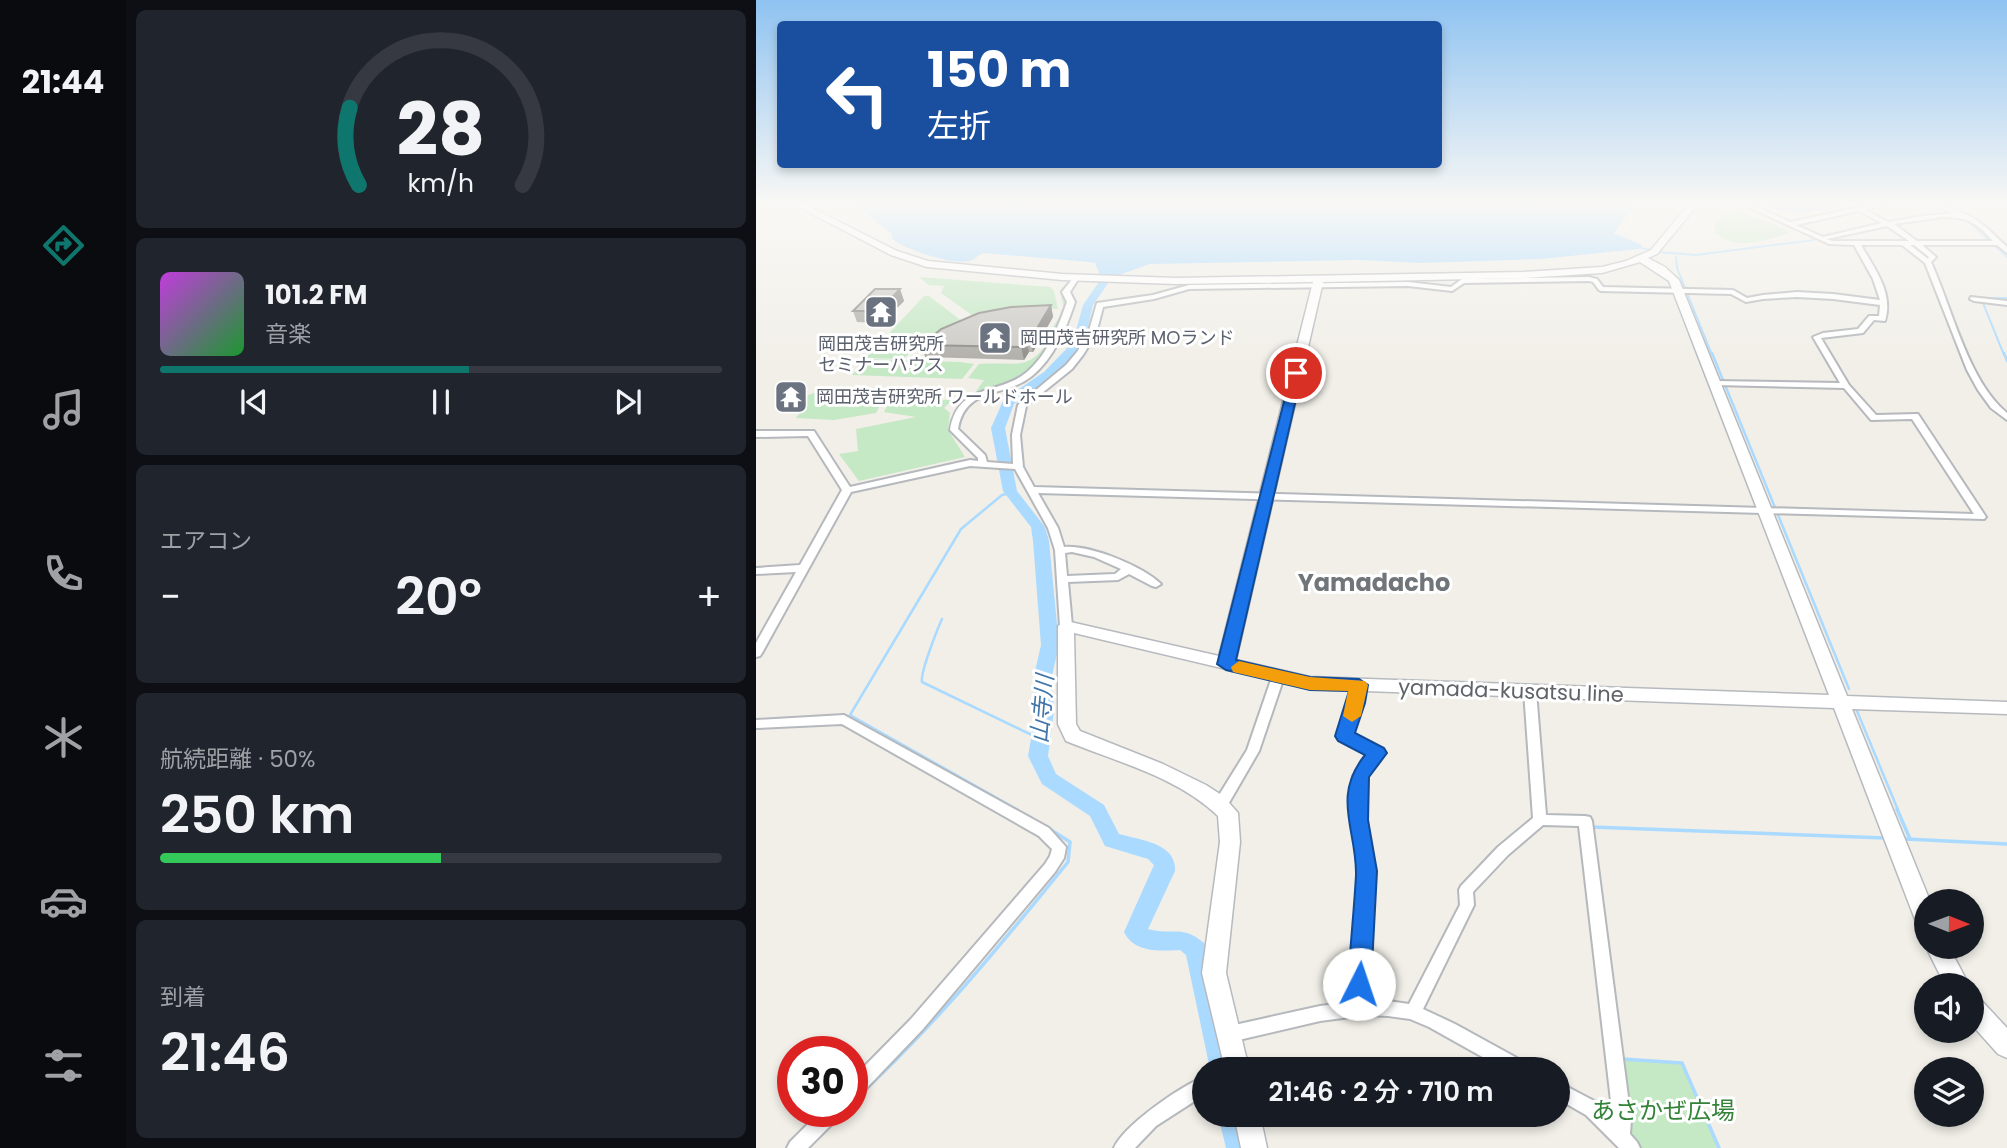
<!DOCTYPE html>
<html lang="ja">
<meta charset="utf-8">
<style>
body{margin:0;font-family:Poppins,"Noto Sans JP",sans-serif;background:#20242c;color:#f1f3f6;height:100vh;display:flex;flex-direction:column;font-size:26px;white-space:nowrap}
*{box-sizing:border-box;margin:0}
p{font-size:23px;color:#9ea1a6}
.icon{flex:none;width:38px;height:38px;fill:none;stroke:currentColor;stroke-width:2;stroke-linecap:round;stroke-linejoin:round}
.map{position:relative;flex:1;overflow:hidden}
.drawer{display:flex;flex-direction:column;gap:10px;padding:10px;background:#0d0f14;width:630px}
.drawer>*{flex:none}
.banner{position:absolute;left:21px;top:21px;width:665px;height:147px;border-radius:7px;box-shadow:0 4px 10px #0003;background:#1a4fa0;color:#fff;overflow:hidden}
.needle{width:46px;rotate:91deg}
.tools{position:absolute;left:1158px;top:889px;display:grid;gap:14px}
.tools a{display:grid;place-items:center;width:70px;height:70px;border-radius:50%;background:#171b24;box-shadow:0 4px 10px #0003;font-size:35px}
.speed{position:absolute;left:21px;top:1036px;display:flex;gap:14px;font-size:35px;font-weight:700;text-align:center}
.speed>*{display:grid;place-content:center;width:91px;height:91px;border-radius:50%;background:#171b24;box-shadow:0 4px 10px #0003;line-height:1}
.speed .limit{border:10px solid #d22;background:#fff;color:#111}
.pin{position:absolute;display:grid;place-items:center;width:60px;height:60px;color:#fff;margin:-30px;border:4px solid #fff;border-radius:50%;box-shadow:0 2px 7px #0007}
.me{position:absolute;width:77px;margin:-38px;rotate:4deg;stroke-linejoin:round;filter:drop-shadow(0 0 5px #0008)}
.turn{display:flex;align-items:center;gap:24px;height:147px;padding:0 35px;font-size:32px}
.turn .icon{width:91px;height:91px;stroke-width:2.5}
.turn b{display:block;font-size:49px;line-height:60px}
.big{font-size:52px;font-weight:600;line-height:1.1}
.drawer .widget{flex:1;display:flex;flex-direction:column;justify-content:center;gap:10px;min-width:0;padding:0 24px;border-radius:10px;background:#20242c}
.drawer .dial{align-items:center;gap:0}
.dial svg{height:182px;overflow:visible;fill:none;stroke:#363941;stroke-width:7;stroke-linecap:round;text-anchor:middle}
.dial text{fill:#f1f3f6;stroke:none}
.song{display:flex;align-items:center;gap:21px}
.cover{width:84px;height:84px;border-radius:10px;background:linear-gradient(135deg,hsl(290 70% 55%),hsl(130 70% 35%))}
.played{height:7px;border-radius:4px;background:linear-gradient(90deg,#0f766e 55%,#363941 55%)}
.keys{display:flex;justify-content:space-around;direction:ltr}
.heat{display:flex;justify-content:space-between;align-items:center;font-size:38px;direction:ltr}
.charge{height:10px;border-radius:5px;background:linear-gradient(90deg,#34c759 50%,#363941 0)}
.trip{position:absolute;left:436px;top:1057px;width:378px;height:70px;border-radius:35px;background:#171b24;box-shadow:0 4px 10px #0003;font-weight:600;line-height:70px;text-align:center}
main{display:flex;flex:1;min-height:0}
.dock{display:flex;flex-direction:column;width:126px;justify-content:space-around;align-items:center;background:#090b0e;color:#9ea1a6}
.dock .icon{width:49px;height:49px}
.dock .on{color:#0f766e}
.dock b{font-size:32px;color:#f1f3f6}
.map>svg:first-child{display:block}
</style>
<main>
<nav class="dock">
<b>21:44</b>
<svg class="icon on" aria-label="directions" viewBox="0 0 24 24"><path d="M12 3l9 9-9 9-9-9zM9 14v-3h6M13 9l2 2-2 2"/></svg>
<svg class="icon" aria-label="music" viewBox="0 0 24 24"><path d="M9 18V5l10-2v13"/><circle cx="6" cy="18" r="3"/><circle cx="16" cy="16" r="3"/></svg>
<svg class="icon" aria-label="phone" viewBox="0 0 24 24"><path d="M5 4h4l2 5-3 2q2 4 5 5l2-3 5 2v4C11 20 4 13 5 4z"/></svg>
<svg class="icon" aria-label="climate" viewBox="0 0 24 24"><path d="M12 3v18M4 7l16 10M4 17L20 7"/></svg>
<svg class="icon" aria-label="car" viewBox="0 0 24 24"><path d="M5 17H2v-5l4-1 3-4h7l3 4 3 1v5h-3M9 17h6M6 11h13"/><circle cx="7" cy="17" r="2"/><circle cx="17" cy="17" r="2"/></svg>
<svg class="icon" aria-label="filters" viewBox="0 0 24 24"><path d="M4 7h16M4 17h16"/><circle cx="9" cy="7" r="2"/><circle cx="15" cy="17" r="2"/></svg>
</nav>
<section class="drawer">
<div class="widget dial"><svg viewBox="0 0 100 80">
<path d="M14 69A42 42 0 1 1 86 69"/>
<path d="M14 69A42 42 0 0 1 10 35" stroke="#0f766e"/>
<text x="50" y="56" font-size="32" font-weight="700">28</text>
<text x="50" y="72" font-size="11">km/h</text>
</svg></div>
<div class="widget">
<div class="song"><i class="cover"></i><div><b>101.2 FM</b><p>音楽</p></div></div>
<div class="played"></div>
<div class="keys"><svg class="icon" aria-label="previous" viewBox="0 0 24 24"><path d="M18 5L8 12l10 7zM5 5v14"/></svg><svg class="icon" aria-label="pause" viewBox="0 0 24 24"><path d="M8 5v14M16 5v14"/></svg><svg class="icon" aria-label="next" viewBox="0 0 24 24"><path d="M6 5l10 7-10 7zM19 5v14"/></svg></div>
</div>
<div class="widget"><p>エアコン</p>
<div class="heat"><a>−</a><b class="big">20°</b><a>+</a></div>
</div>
<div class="widget"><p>航続距離 · 50%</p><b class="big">250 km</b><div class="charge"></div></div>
<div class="widget"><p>到着</p><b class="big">21:46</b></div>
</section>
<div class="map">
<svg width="1251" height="1148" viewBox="0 0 1251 1148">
<rect width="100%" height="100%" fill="#f1efe8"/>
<g fill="#c5e8c5">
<path d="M984,211L1030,230L1032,233C1008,240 979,252 959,232V222L967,215Z"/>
<path d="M163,277L294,287L298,291L302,309L281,308L220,318L185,293L188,286L173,285Z"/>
<path d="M306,287H310L306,293L312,303C304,330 284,370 256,382C245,387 232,389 219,393L228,380L212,378L223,364C269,361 271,374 300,331L297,327L308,310L304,292Z"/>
<path d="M168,296H173L207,322L171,338L147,359L110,358Z"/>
<path d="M109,359L204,362L218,364L206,379L96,375Z"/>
<path d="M79,386L133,388L120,413L78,420L40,418L50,405L45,402L52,395Z"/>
<path d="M209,399L192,404L188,408L194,413L192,430L209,457L103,481L83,454L102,451L100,429L160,417L128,412L133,402Z"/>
<path d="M866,1060L925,1064L963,1148H881L874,1137Z"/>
</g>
<g fill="#aadaff">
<path d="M92,203H880L858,233L886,245L882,249L785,259L665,263L602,260L394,264L360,276L344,275L339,263L333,262L228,253C221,255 219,260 213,261C194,265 152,250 136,239V234L107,211Z"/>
<path d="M1004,203H1099C1061,212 1040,220 1004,203Z"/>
</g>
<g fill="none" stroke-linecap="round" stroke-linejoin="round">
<g stroke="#aadaff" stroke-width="2">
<path d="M1211,220L1251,257"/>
<path d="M881,247L895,250"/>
<path d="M901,252L940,255L1058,240"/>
<path d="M920,257L921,268L956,355"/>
<path d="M1248,355L1225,298H1251"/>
</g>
<g stroke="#aadaff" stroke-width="2.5">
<path d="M956,353L1093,689"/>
<path d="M1248,353L1251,361"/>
<path d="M255,493L246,495L205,529L94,715L262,810"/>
<path d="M186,619C181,630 164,673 166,682L282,738"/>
<path d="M1101,711L1142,810"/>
</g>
<g stroke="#aadaff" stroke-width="3.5">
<path d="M258,809L275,818"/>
<path d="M1141,809L1154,839"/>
<path d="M835,827L1129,838"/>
<path d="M1150,839L1251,844"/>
<path d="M866,1059L926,1063L963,1148"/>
<path d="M96,1102C176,1029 244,946 312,862L314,842L292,828"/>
</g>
<g fill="#aadaff" fill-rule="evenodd">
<path d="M349,262L358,264L357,276L337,305L328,343L296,378L258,404L249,428L261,491L289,527L293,541L303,645L295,680L298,710L292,756L300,774L348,805L363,834C384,840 421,843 419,871L392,929C416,936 426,924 448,943L478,1069H454L430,955L424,950C404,951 378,953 368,932L398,865L392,859L349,846L334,816L286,784L272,756L280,710L277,680L285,645L277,541L275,527L247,491L235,428L248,399L288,372L317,342L327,305L347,276Z"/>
<path d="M462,1115H488L496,1148H470Z"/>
</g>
<defs>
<g id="street">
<path d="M984,203H992L1034,222L1124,203H1136L1109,210L1132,222L1167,216L1196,213L1173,203H1182L1216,217L1231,228L1251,247V253L1241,245H1166L1180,257L1175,262C1196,308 1212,381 1251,413V420L1235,408L1222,390L1211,370L1169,263L1146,245H1105C1118,268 1138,293 1129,321L1118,320L1107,333L1065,338L1093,385L1120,415L1162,414L1230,517L1228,519L282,493L302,528L308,547C335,545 386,566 405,584L400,587L396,586L373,574L362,580L312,582L316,626L310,630L304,626L299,550L292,528L259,469L214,466L95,492L6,653L4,656L0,657V643L40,572L0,574V568L44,565L86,490L52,436L0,437V431H58L94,487L214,460L222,461V458L194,430C202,382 242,396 271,372C292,354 302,327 311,302L306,292L318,277L323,278L314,292L319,302C310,329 298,358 276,376C249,398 209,386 202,429L229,455L231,462L257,464L256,435L262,405L310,365L321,352L332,334L341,303L397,295L433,285L652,282L695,287L706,279L833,277L841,279L847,287L977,290L991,298L1007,295L1041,292L1077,294L1124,300L1117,279L1098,245L1073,244ZM1103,211L1126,223L1067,237L1040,225ZM1187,217C1213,217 1220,223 1237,241H1161L1138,224ZM1131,226L1153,241H1076L1071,239ZM1154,245H1158L1173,257L1172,259ZM833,281L837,282L843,290L845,291L975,294L990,302L1007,299L1041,297L1077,299L1124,305L1123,316H1113L1102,329L1067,333L1057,337L1084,383L958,381L954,383L958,385L1088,388L1115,420L1156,419L1218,514L278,487L267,467L264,435L270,406L316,369L327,355L340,334L347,307L398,299L433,289L652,286L696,291L708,283ZM316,552L338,557L365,569L359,574L311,576L309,553Z"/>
<path d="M1215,297L1251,301V305L1218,301L1214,299Z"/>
<path d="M522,673L526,674L528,677L503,751L470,808L465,809L460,808L458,804L460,800L491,750L516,677L518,674Z"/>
<path d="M603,681L607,682C611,698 601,718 596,734L625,750L627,753L609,777V820L618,871L610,1001H632L653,1004L704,905L703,890L705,886L742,847L777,818L768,691L770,688H778L780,691L790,815L829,816L834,817L836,821L875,1120L874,1134L881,1142L884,1148H863L830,1115L802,1099V1082L842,1103L857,1118L823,826L787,825L752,855L717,892L718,905L667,1009L699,1024L770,1063L772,1069H748L673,1027L654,1019L632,1016L610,1015L564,1021L474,1042L468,1039L466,1034L468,1029L474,1026L564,1006L594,1002L604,871L595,820L597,776L613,754L585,739L583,736L594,703L599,682Z"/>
<path d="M88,715L293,828L310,847L308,858L299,872L167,1029L102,1097L96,1099V1079L155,1019L289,864L294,856L296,849L283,836L86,724L0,728V720Z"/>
<path d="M448,1077V1095L400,1126L379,1148H358C368,1125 425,1086 448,1077Z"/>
<path d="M65,1111H85L83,1117L52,1148H31L34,1142Z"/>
</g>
<g id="secondary">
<path d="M35,203H46L141,251L172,261L306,274L420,278L768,272L846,267L870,261L895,250L934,203H943L901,254L892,258L909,267L923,280L1091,696L1251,702V714L1096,709L1174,901H1171V931L1163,929L1160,922L1078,708L554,689L318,633L320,724L324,731L407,764L450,785L467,796L482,813L484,842L470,973L493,1069H469L446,973L464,842L462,816C422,777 361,762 310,741L302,724V626L310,621L463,656L557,282L420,284L306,280L171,267L135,255ZM884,262L913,281L1073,695L554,677L480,660L567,282L768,278L846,273Z"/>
<path d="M1171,945V947H1193L1213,985H1189L1170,947Z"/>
<path d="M1216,996L1224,999L1251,1028V1058L1242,1054L1216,1025Z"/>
<path d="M478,1115H504L511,1148H485Z"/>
</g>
</defs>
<use href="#street" stroke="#b5b8bc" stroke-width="4"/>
<use href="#secondary" stroke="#b6babf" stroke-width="3"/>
<use href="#street" fill="#fff" fill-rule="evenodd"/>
<use href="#secondary" fill="#fff" fill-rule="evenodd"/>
</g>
<g fill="#afaea9">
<path d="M144,289L148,301L126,323L101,322L97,311Z"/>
<path d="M295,305L297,317L277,352H273L268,360L169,357L166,345Z"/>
</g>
<g fill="#8f8d8a">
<path d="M144,289L148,301L126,323L123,311Z"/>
<path d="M295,305L297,317L277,352L274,340Z"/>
<path d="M270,340L273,352L268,360L265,347Z"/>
</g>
<g fill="#cccac5" stroke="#8f8d8a" stroke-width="2">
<path d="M119,289H144L123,311H97Z"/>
<path d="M295,305L274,340H270L265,347L166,345L185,329L223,313L255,307Z"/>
</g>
<linearGradient id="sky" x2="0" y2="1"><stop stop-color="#8fc3f1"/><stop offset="0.56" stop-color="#f9f8f5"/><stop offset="1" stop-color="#f9f8f5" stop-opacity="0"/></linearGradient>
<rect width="1251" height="364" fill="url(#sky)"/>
<path fill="#1a73e8" stroke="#114b97" stroke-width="2" d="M536,370L546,373L480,660L554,677L603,679L612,685L609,703L599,733L628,748L631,753L613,777L612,820L621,871L615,984L612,991L603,995L595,991L592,984C594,948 598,911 600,875C601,830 575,797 609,755L582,741L579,736L593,691L554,690L470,670L461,664Z"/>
<path fill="#f59e0b" d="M483,661L554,677L609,681L612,685L605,716L596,722L587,716L592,691L554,690L477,672L475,667Z"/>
<defs>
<symbol id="temple-square" viewBox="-11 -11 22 22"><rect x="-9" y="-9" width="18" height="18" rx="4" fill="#6b7280" stroke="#fff"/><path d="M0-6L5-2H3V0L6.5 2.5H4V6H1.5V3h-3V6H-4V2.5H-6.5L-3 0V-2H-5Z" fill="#fff"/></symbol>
</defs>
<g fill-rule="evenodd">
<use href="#temple-square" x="106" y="293" width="38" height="38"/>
<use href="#temple-square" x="220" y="319" width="38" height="38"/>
<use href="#temple-square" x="16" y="378" width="38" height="38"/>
</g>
<g text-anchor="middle" stroke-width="6" stroke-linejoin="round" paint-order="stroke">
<g font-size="18" fill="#5b616d" stroke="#fff" text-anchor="start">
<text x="264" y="344">岡田茂吉研究所 MOランド</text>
<text x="125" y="350" text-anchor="middle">岡田茂吉研究所<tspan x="125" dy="21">セミナーハウス</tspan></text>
<text x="60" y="403">岡田茂吉研究所 ワールドホール</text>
</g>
<g font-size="21" fill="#5f6368" stroke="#fff">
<text transform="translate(755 691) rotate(2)" y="7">yamada-kusatsu line</text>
</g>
<g font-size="23" font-style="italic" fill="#4174aa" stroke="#fff">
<text transform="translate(286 709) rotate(-85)" y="8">山寺川</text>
</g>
<g font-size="24" font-weight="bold" fill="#70757a" stroke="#fff">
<text x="618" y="591">Yamadacho</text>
</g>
<g font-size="24" fill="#348238" stroke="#fff">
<text x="907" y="1119">あさかぜ広場</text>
</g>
</g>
</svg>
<div class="tools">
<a><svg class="needle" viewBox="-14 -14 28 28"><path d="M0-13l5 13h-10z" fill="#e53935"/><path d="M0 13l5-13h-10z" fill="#9ea1a6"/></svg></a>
<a><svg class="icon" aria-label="sound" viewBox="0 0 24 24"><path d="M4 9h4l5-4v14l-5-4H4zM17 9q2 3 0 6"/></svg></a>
<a><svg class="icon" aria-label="layers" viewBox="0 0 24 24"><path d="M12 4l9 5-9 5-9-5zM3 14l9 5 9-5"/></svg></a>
</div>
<div class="speed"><div class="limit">30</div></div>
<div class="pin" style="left:540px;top:373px;background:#d93025"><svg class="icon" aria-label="arrive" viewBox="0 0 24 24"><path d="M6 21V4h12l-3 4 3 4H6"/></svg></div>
<svg class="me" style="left:603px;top:984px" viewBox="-20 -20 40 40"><circle r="19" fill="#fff"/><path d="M0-13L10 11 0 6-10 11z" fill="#1a73e8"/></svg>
<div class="trip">21:46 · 2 分 · 710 m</div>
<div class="banner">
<div class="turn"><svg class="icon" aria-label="left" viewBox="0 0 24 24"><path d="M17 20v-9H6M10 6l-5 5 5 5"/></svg><div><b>150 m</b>左折</div></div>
</div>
</div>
</main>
